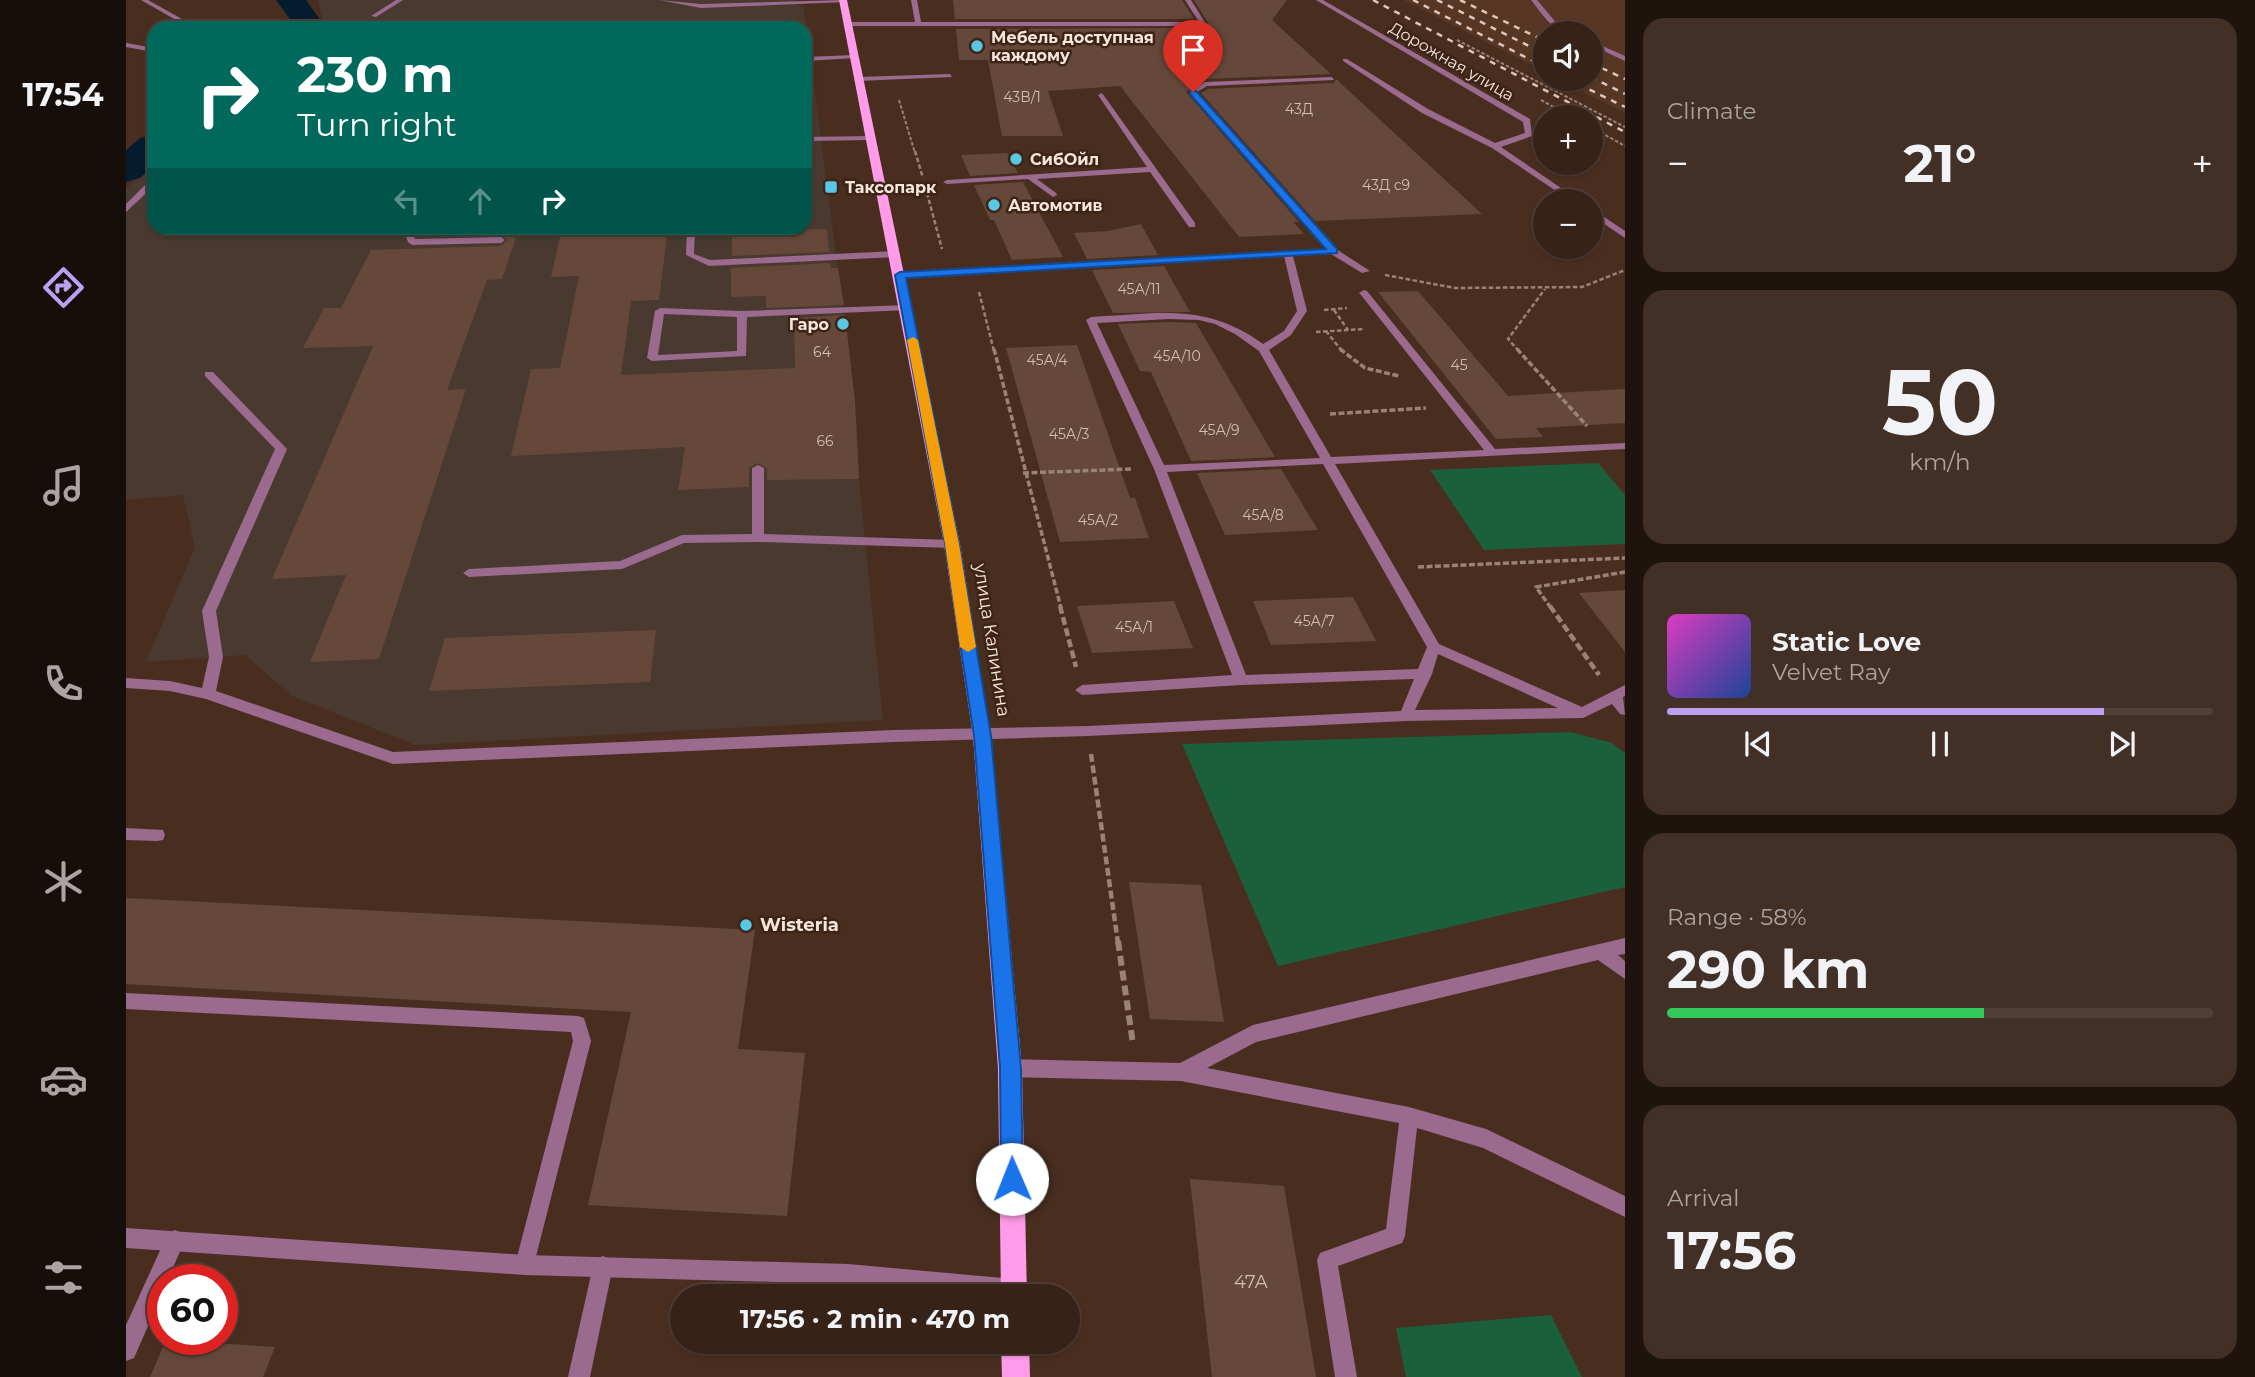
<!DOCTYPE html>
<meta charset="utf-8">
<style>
body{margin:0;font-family:Montserrat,sans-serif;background:#422f25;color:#f1f3f6;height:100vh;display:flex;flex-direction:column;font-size:26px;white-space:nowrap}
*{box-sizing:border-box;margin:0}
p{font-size:23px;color:#aaa4a2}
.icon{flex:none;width:38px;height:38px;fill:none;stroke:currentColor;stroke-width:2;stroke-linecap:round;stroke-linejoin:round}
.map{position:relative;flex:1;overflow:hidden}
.sheet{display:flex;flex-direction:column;gap:18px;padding:18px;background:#1e130d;width:630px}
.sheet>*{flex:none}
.banner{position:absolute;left:21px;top:21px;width:665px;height:214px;border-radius:21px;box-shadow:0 2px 5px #0004,0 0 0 2px #513f37;background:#00695c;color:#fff;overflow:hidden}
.buttons{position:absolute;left:1407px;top:21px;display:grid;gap:14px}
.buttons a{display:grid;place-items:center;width:70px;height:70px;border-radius:50%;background:#372218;box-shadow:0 2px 5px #0004,0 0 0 2px #513f37;font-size:35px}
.speed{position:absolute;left:21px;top:1264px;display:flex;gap:14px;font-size:35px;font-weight:700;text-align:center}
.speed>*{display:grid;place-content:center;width:91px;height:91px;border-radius:50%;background:#372218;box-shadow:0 2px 5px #0004,0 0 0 2px #513f37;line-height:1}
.speed .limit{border:10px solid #d22;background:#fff;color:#111}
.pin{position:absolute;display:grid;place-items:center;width:60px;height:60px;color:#fff;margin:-72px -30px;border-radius:50% 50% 50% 0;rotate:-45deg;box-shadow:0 0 7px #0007}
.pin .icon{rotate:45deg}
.me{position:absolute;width:77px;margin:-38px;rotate:359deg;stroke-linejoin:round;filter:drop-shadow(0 0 5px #0008)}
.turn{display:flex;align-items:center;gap:24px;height:147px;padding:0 35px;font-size:32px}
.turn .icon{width:91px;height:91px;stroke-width:2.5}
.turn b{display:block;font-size:49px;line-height:60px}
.lanes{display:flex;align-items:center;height:66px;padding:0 35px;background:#0003;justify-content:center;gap:35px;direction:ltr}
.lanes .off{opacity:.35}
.big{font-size:52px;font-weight:700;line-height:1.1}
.sheet .tile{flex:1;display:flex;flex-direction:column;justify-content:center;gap:10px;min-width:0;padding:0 24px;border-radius:21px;background:#422f25}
.sheet .dial{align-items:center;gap:0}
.dial b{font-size:91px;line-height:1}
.song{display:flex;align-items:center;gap:21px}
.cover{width:84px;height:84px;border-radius:10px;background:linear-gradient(135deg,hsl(310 70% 55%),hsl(220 70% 35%))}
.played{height:7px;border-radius:4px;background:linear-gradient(90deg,#bca0f2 80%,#513f37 80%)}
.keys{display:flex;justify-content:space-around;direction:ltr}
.heat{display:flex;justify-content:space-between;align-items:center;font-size:38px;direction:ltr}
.charge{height:10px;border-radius:5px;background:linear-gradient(90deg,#34c759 58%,#513f37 0)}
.trip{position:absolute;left:544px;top:1284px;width:410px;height:70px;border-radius:35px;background:#372218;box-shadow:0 2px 5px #0004,0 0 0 2px #513f37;font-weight:700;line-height:70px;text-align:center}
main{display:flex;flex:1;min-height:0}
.tab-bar{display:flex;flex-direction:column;width:126px;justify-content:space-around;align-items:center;background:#160e0a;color:#aaa4a2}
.tab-bar .icon{width:49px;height:49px}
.tab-bar .on{color:#bca0f2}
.tab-bar b{font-size:32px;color:#f1f3f6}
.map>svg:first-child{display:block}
</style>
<main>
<nav class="tab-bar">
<b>17:54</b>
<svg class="icon on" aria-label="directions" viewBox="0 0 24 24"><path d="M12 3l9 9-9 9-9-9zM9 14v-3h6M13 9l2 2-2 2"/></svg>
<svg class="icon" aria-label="music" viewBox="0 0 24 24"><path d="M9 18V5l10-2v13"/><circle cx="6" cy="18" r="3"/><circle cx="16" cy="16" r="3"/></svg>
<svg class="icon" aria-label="phone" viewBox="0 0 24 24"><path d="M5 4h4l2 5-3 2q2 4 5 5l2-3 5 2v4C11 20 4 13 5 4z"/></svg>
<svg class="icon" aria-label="climate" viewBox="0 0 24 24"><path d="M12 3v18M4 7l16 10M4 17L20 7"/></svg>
<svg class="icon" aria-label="car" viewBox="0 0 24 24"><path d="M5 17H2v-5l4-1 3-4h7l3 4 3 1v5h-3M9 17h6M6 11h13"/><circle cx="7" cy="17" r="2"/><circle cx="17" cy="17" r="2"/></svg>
<svg class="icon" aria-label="filters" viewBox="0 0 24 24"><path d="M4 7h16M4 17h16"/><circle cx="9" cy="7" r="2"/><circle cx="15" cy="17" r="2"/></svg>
</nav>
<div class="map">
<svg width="1499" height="1377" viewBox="0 0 1499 1377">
<rect width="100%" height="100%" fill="#492e20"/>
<path fill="#4a392e" d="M192,0H668L678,9L729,401L733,479L757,720L289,745L166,696L119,655L20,662L69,547L57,495L0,500V188L28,164V228H679V28H198Z"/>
<path fill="#573624" d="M1278,0H1499V113L1431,79H1465V33H1419V72Z"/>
<g fill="#1c5f3b">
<path d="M1472,463L1499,495V544L1358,550L1304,470Z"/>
<path d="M1445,732L1486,743L1499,753V887L1152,966L1056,744Z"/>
<path d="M1425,1315L1456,1377H1280L1270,1328Z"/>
</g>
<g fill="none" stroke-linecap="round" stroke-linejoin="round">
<g fill="#051c2f" fill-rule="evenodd">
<path d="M150,0H180L193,18L196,28H164L163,18Z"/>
<path d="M28,135V166L14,178L0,182V150L14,138Z"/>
</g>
</g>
<g fill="#65483a">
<path d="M827,0H1056L1068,19H829Z"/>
<path d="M1068,0H1161L1146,20L1205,74L1079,79L1060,92L1173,222H1167L1178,234L1113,237L994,86L922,91L937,136H876L862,60H833L830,29L1078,28L1082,23Z"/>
<path d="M1210,79L1303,165L1356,214L1189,221L1075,93L1082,89L1208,83Z"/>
<path d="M881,153L892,173L844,176L835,155Z"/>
<path d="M897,182L937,257L886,260L868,220H864L848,185Z"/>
<path d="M1015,224L1032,255L961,259L948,233L982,231Z"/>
<path d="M330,228H393L376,279L361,280L321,390L340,389L253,659L184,662L220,575L146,579L247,346L177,348L198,308H215L245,250L375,246L382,240L375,234L327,235Z"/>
<path d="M436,228H542L533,300L505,301L495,375L669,368L668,318L719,315L729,401L733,479L641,480V468L631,463L623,468V487L552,490L559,447L385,456L405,369L434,368L453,276L425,277Z"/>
<path d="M701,229L703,252L606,256V232Z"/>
<path d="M704,263L705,268H712L718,305L640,308V296L605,297V268Z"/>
<path d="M1038,266L1064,312L987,313L966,270Z"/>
<path d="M1292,291L1382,396L1499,389V423L1410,428L1417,437L1370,439L1252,292Z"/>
<path d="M1043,322L1070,323L1149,457L1065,461L1025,372L1014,371L992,324Z"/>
<path d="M951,345L1004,498H1009L1023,538L934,542L880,348Z"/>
<path d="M1155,469L1192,530L1099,535L1071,473Z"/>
<path d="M1499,590V652L1453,593Z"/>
<path d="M1227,597L1250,641L1145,645L1127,601Z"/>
<path d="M1048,601L1067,648L966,653L951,606Z"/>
<path d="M530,630L524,682L303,691L319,638Z"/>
<path d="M1003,882L1075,885L1098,1022L1024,1019Z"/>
<path d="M0,898L629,930L612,1049L679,1053L661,1216L462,1205L505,1012L0,984Z"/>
<path d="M1064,1179L1158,1186L1190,1377H1086Z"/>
<path d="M40,1340L149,1347L137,1377H24Z"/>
</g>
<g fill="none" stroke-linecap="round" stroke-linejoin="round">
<g stroke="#998276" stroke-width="2" stroke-dasharray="3.5 2" stroke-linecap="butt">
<path d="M1331,40L1499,127"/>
<path d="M773,100L789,153"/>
<path d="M1415,100L1446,117"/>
<path d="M1465,127L1499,146"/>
</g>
<g stroke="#998276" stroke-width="2.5" stroke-dasharray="4.5 2.5" stroke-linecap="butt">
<path d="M789,151L797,178"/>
<path d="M801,193L816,249"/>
<path d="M1259,275L1329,288L1456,287L1499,270"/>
<path d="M853,292L868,351"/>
<path d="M1198,310L1221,308"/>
<path d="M1208,310L1222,330"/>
<path d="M1200,331L1216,351"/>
<path d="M1190,332L1238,329"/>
<path d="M1393,351L1382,339L1419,289"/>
</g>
<g stroke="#998276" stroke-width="3.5" stroke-dasharray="6 2.5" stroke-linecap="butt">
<path d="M868,349L935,608"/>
<path d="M1214,349L1239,368L1273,376"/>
<path d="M1391,349L1461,426"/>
<path d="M1204,414L1300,408"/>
<path d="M897,473L1005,469"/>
<path d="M1292,567L1499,558"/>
<path d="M1425,608L1410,587L1499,572"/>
</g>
<g stroke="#998276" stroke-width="4.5" stroke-dasharray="8 3.5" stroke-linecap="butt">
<path d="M934,606L950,667"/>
<path d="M1424,606L1473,675"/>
<path d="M965,754L992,943"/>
</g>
<path stroke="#998276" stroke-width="6" stroke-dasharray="10 5" stroke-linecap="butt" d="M992,941L1007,1044"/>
<g fill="#9a6a8f" fill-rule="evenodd">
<path d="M15,0H22L72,28H64Z"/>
<path d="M270,0H277L250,17L245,16Z"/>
<path d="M533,0L575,4L717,0L720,2L575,8Z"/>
<path d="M785,0H791L795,22H1073L1059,0H1065L1080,24L1077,26H723L720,24L723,22H789Z"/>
<path d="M1190,0H1197L1404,119L1406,136L1375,147L1454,201H1445L1366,148L1296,113L1217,61V59H1221L1302,109L1369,143L1399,133L1397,122Z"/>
<path d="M1405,0H1411L1433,26L1448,33C1427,33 1417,15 1405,0Z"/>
<path d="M572,23L601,28L475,27L478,25Z"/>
<path d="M1465,41L1499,56V61L1465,45Z"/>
<path d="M728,55L730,58L679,61V57Z"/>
<path d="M824,74L826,77L731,81L728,79L731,77Z"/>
<path d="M1206,77L1208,80L1081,86L1071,92L1210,249L1244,271L1236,273L1205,254L1167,256L1181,311L1165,335L1143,350L1205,457L1358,450L1235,295L1233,293L1238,290L1241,291L1369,449L1499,443V449L1209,464L1313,644L1456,707L1499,685V696L1497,697L1499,715L1494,714L1486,704L1457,718L1280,721L962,736L768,742L267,764L80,699L44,691L0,688V678L44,681L76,688L83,657L76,611L149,449L79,376V372H87L161,449L90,611L97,657L90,691L267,752L768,730L962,726L1275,711L1288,679L1115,685L956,695L949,690L956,685L1106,675L1028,469L960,320L965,317C1032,314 1079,302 1137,344L1158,331L1171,311L1158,256L774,278L769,275L774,272L1200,249L1063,92L1079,82ZM1043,319L1073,320L1089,324L1109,334L1133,351L1194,458L1038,465L971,323ZM1197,464L1301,647L1292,669L1120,675L1041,472ZM1312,654L1432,708L1289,710L1306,674Z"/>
<path d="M976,93L1069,223V227H1063L1024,172L911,179L930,193L931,195L927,197L902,179L821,184L817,182L821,180L1021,167L972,95Z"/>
<path d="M748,136V140H745L679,141V137Z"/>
<path d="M25,179H28V186L0,212V204Z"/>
<path d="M1465,208L1499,231V238L1465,215Z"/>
<path d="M277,228H285L289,239L375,237L379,240L375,243L286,245L282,242Z"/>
<path d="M561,228H569L568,254L584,260L770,251L774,254L770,257L583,266L560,255Z"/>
<path d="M781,305L784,306V310L621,317L620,356L526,361L521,358L529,311L534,308L616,311ZM538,314L611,317V351L532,355Z"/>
<path d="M632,465L638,468V534L826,540L832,544L826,548L632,542L558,543L496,569L343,577L337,573L343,569L494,561L556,535L626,534V468Z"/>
<path d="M0,828L37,830L39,835L37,840L31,841L0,840Z"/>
<path d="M1499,938V954L1492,955L1499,961V979L1472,960L1130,1042L1081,1068L1283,1107L1360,1129L1499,1196V1217L1357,1148L1291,1128L1279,1236L1276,1243L1212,1266L1231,1377H1209L1191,1260L1194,1253L1260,1229L1273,1123L1055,1081L884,1077L877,1074L875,1068L877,1062L884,1059L1054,1063L1127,1025Z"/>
<path d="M0,993L452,1016L458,1018L465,1041L406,1272L399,1275L392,1272L389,1265L447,1041L445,1032L0,1009Z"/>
<path d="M49,1230L56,1233L59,1240L42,1279H37V1292L8,1358L0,1361V1325L42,1233Z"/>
<path d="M477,1256L484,1259L487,1266L464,1377H442L467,1266L470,1259Z"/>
</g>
<g fill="#9a6a8f" fill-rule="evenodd">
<path d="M0,43L28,48V52L0,47Z"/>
<path d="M0,1228L399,1255L722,1264L888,1279L895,1283L899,1290L896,1297H849L722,1284L399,1275L0,1248Z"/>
</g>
<g fill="#ff9be8" fill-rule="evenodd">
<path d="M713,0H721L834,544L865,736L896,1068L901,1297H875L872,1068L847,736L818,544Z"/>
<path d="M875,1342H903L904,1377H876Z"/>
</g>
<g stroke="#dbc7bd" stroke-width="2.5" stroke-dasharray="6 6" stroke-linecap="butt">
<path d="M1247,0L1499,132"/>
<path d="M1287,0L1419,67"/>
<path d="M1311,0L1419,54"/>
<path d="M1334,0L1419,41"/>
<path d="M1465,63L1499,79"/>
<path d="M1465,77L1499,94"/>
<path d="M1442,79L1499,107"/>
</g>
</g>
<path fill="#1a73e8" stroke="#114b97" stroke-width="2" d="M1064,91H1070L1211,249V253L780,278L833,544L865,736L895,1068L897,1179L894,1187L886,1190L878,1187L875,1179L874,1068L848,736L819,544L769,275L774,272L1200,249L1064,94Z"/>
<path fill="#f59e0b" d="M787,337L792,340L833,544L850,647L842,652L834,647L819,544L781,340Z"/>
<g fill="#59c8e4" stroke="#3e2416" stroke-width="2.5">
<circle cx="851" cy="46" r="7"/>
<circle cx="890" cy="159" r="7"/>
<rect x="698" y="180" width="14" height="14" rx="3.5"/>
<circle cx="868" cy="205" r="7"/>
<circle cx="717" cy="324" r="7"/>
<circle cx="620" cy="925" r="7"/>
</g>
<g text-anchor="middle" stroke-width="5" stroke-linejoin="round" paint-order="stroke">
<g font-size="14" fill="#d3beb4">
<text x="896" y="102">43В/1</text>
<text x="1173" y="114">43Д</text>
<text x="1260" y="190">43Д с9</text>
<text x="1013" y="294">45А/11</text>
<text x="696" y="357">64</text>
<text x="1051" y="361">45А/10</text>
<text x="921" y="365">45А/4</text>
<text x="1333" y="370">45</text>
<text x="1093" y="435">45А/9</text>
<text x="943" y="439">45А/3</text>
<text x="699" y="446">66</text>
<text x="1137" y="520">45А/8</text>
<text x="972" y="525">45А/2</text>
<text x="1188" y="626">45А/7</text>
<text x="1008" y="632">45А/1</text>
</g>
<g font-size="16" font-weight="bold" fill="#f8e6dd" stroke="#3e2416" text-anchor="start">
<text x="865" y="43">Мебель доступная<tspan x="865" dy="18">каждому</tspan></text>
<text x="904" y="165">СибОйл</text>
<text x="719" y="193">Таксопарк</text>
<text x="882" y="211">Автомотив</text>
<text x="703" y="330" text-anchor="end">Гаро</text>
</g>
<g font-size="16" fill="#f8e6dd" stroke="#3e2416">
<text transform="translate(1326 61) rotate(30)" y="6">Дорожная улица</text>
</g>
<g font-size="18" fill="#f8e6dd" stroke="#3e2416">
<text transform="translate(866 640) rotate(81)" y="6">улица Калинина</text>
</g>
<g font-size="18" font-weight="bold" fill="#f8e6dd" stroke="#3e2416" text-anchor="start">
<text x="634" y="931">Wisteria</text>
</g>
<g font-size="18" fill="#d3beb4">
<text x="1125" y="1288">47А</text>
</g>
</g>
</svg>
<div class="buttons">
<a><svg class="icon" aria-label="sound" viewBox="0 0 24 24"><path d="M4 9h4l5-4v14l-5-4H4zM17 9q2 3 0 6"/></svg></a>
<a>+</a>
<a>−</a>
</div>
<div class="speed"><div class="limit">60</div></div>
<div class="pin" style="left:1067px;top:92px;background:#d93025"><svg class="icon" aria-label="arrive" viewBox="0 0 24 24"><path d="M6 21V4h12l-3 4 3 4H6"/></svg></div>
<svg class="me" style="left:886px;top:1179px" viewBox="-20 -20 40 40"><circle r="19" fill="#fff"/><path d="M0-13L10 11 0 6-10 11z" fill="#1a73e8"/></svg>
<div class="trip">17:56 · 2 min · 470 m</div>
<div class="banner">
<div class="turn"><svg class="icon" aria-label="right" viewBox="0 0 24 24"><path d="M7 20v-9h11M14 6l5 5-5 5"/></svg><div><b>230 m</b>Turn right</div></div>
<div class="lanes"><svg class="icon off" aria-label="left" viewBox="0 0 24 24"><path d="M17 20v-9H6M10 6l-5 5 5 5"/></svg><svg class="icon off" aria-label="ahead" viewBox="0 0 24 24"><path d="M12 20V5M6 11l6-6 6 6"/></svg><svg class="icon" aria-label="right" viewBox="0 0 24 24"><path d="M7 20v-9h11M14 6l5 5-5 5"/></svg></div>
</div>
</div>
<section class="sheet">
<div class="tile"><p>Climate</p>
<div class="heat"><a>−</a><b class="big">21°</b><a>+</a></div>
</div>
<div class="tile dial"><b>50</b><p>km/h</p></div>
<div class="tile">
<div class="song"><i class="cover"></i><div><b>Static Love</b><p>Velvet Ray</p></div></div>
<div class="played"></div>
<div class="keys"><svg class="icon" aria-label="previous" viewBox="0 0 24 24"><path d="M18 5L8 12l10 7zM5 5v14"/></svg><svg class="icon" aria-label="pause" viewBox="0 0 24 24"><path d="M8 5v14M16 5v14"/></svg><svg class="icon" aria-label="next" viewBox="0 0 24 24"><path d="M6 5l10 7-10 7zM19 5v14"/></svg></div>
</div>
<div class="tile"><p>Range · 58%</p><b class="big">290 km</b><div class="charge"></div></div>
<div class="tile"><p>Arrival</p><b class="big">17:56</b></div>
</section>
</main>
